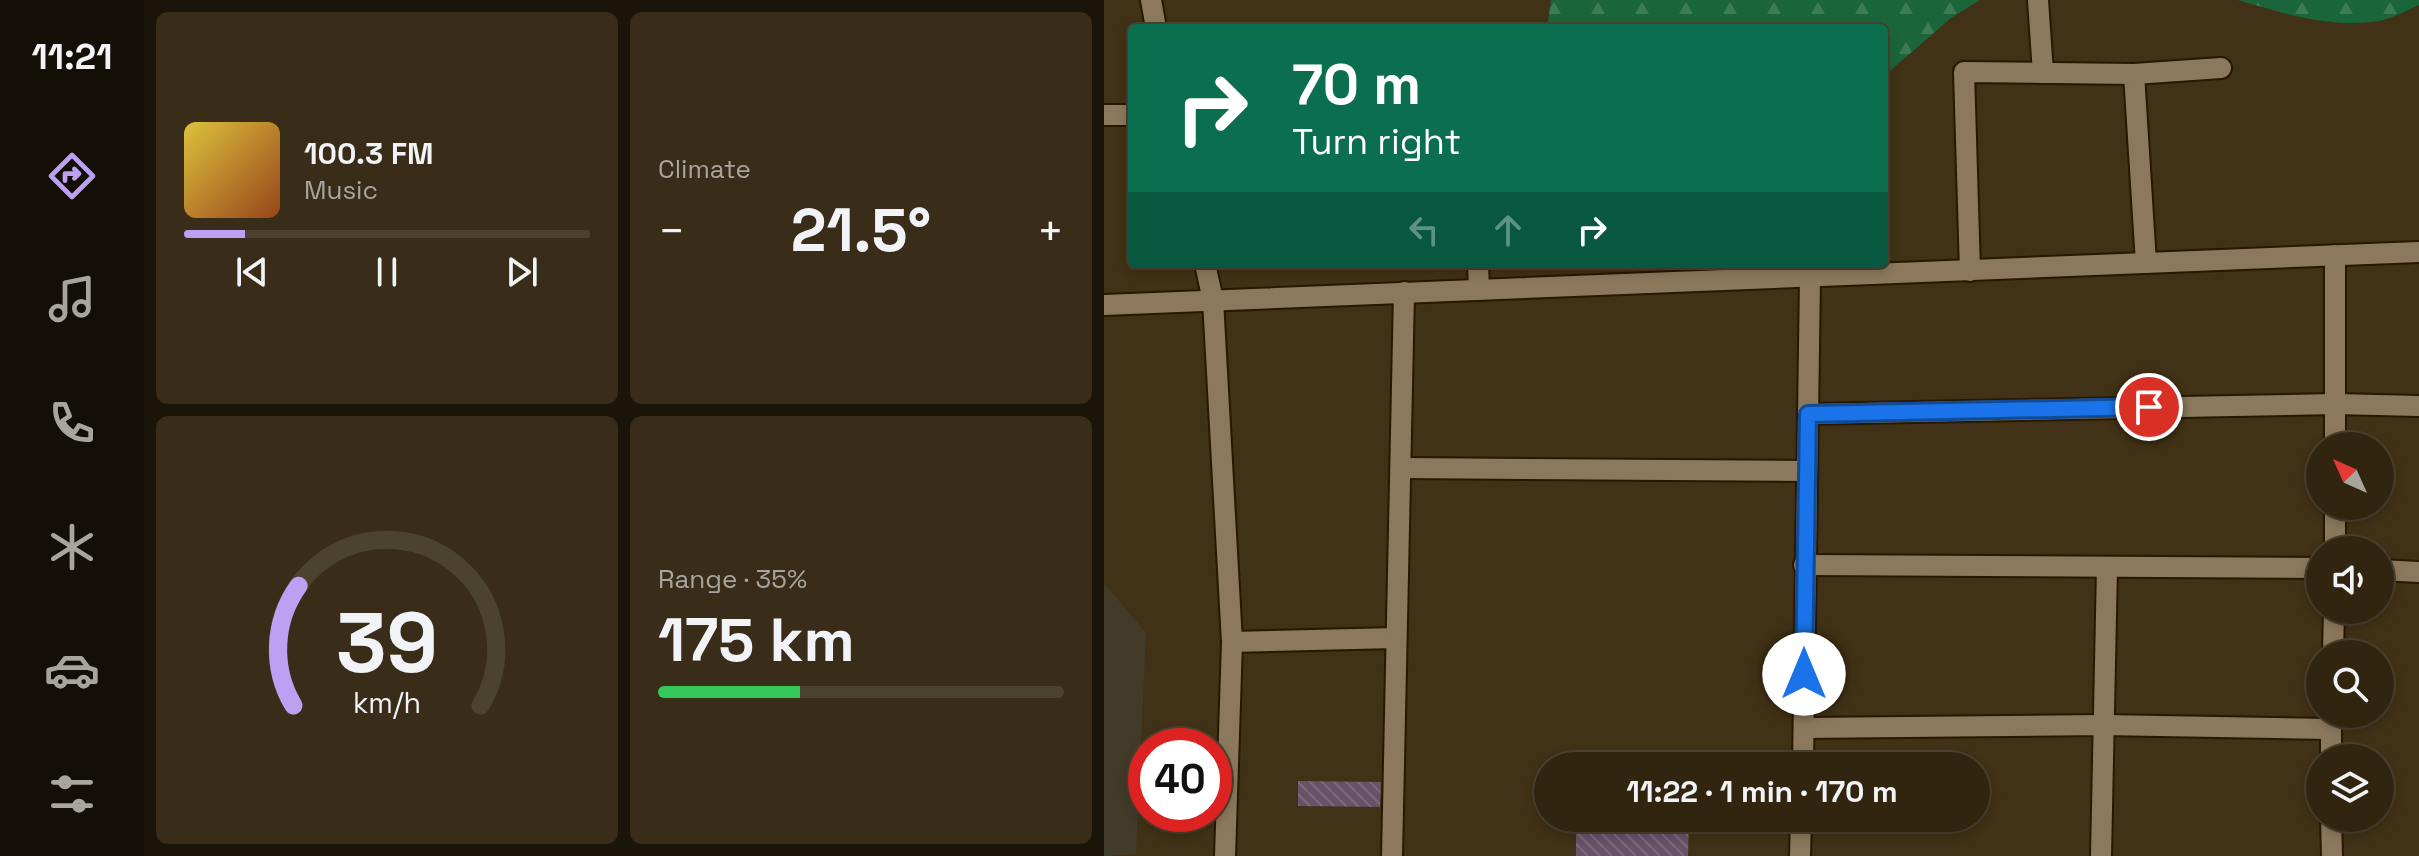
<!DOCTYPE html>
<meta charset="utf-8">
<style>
body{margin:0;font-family:"Space Grotesk",sans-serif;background:#392d19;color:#f1f3f6;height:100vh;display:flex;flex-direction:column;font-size:30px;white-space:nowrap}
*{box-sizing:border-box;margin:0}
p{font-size:26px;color:#a8a59f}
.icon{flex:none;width:44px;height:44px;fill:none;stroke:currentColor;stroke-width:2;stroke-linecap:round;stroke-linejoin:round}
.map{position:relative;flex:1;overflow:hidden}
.side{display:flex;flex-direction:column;gap:12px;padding:12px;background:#1b1409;width:960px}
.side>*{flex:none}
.top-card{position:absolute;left:24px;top:24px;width:760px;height:244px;border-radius:8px;box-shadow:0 4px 12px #0003,0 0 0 2px #4c4230;background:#0b6e4f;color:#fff;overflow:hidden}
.needle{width:52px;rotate:315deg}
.fabs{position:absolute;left:1202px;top:432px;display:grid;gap:16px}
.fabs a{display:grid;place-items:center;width:88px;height:88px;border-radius:50%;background:#312510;box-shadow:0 4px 12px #0003,0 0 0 2px #4c4230;font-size:40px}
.speed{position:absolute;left:24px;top:728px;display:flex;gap:16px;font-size:40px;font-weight:700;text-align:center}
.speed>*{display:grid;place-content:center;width:104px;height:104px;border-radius:50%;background:#312510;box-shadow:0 4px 12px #0003,0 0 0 2px #4c4230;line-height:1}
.speed .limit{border:12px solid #d22;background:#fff;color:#111}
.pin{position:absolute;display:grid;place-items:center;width:68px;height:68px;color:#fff;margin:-34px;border:4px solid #fff;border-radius:50%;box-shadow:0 2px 8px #0007}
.me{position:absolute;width:88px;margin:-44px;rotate:0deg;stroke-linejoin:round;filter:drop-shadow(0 0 6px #0008)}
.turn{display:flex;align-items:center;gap:28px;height:168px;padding:0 32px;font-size:36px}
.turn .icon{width:104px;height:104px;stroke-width:2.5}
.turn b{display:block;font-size:56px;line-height:68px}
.lanes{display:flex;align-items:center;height:76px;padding:0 32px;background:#0003;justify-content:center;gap:40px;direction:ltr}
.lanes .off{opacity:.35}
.big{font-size:60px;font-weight:700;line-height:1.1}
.side .tile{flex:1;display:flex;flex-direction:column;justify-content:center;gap:12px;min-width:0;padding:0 28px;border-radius:12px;background:#392d19}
.side .dial{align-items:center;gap:0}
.dial svg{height:208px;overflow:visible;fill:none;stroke:#4c4230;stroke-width:7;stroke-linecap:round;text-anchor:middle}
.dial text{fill:#f1f3f6;stroke:none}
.song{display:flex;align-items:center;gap:24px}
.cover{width:96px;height:96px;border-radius:12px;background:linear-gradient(135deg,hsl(50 70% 55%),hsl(20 70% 35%))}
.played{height:8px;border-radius:4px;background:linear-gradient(90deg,#bca0f2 15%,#4c4230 15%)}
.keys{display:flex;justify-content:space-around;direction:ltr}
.heat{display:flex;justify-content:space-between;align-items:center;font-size:44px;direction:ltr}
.charge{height:12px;border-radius:6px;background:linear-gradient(90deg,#34c759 35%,#4c4230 0)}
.side .tiles{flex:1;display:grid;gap:12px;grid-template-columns:repeat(2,1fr)}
.trip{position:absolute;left:430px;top:752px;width:456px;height:80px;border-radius:40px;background:#312510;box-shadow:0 4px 12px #0003,0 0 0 2px #4c4230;font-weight:700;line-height:80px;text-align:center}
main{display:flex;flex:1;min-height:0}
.dock{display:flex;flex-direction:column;width:144px;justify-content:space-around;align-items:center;background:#140f06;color:#a8a59f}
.dock .icon{width:56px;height:56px}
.dock .selected{color:#bca0f2}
.dock b{font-size:36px;color:#f1f3f6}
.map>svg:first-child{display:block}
</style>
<main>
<nav class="dock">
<b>11:21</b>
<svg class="icon selected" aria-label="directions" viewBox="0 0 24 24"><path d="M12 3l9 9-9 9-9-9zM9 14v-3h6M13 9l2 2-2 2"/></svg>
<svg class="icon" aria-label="music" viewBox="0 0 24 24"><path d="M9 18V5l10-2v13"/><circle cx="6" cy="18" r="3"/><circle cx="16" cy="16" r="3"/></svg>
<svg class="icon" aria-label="phone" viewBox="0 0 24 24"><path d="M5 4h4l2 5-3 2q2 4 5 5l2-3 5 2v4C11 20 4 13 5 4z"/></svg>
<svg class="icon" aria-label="climate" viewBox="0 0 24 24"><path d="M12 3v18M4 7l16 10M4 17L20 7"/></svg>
<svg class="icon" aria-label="car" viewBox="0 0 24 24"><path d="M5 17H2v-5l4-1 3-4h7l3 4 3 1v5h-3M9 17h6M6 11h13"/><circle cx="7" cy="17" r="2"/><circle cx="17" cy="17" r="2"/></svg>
<svg class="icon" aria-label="filters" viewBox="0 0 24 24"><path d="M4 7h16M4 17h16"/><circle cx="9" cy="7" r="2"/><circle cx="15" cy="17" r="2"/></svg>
</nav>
<section class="side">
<div class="tiles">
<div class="tile">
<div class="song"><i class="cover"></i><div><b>100.3 FM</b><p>Music</p></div></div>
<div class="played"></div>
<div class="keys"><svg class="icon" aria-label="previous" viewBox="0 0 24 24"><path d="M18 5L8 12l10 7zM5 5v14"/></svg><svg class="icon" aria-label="pause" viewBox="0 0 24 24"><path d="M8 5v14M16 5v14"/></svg><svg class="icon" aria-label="next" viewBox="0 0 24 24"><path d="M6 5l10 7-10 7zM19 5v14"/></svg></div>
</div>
<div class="tile"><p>Climate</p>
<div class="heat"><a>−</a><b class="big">21.5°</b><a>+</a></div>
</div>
<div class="tile dial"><svg viewBox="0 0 100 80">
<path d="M14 69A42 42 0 1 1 86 69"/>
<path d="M14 69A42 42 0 0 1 16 23" stroke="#bca0f2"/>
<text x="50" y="56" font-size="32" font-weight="700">39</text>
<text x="50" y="72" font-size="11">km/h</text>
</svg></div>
<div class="tile"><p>Range · 35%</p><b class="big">175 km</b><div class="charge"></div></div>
</div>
</section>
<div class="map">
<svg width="1315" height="856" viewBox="0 0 1315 856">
<defs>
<pattern id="forest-firs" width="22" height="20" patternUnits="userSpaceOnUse" patternTransform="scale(2)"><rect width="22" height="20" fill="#1b653a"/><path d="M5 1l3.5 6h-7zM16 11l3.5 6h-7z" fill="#3c7a55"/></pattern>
<pattern id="building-back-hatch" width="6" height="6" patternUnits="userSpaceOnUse" patternTransform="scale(2)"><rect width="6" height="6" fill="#695168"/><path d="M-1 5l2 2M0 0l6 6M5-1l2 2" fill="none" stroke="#7e697c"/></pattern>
</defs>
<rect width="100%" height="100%" fill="#413116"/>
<path fill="#423b29" d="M0,583L42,633L32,854L4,856H0Z"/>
<g fill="url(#forest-firs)">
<path d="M447,0H876L847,18L780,76V28H443Z"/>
<path d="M1134,0H1315V5C1301,11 1284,21 1268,22C1223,27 1177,13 1134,0Z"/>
</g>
<g fill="url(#building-back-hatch)">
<path d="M194,781L277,782L276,807L194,806Z"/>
<path d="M472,818H585L584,856H472Z"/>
</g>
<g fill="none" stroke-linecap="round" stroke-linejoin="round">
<defs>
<g id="minor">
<path d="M47,0L52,28"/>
<path d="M934,0L939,73"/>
<path d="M1030,74L1117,68"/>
<path d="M0,115H28"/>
<path d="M1231,255V446"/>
<path d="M101,264L109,300L128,642L121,856"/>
<path d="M374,264L375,290"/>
<path d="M866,271L860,72L1030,74L1042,263"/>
<path d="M0,305L1315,252"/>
<path d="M704,414L1232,404L1315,406"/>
<path d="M297,468L702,471"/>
<path d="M1231,550V506"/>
<path d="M700,565L1216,568"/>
<path d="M1276,570L1315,572"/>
<path d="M128,642L292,638"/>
<path d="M1229,654L1230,610"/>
<path d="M700,728L999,725L1226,729"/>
<path d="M1227,758V714"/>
<path d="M699,766L706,277"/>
<path d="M1227,818L1228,856"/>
<path d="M288,856L300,292"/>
<path d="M696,856L697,818"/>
<path d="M997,856L1003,567"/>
</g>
</defs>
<use href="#minor" stroke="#271800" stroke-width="24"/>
<use href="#minor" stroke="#8c795d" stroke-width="20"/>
</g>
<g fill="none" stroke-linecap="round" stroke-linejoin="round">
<defs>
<path id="route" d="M700,674L704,414L1045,407"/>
</defs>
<use href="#route" stroke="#114b97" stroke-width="20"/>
<use href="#route" stroke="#1a73e8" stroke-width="14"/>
</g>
</svg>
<div class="fabs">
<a><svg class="needle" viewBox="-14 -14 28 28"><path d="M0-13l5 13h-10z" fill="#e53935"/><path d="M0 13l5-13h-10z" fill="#a8a59f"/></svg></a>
<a><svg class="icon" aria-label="sound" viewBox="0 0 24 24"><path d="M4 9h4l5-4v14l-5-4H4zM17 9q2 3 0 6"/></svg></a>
<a><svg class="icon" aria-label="search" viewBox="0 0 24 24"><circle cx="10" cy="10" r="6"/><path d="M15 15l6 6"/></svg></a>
<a><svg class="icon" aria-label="layers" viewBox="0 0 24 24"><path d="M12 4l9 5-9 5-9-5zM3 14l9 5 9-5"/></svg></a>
</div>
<div class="speed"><div class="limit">40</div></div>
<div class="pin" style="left:1045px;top:407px;background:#d93025"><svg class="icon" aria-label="arrive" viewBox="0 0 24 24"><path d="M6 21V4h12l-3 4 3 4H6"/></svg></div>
<svg class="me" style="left:700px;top:674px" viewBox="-20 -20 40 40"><circle r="19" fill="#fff"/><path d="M0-13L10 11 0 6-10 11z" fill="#1a73e8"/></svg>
<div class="trip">11:22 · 1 min · 170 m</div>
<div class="top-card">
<div class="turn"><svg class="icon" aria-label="right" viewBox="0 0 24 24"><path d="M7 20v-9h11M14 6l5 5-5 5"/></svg><div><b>70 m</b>Turn right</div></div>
<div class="lanes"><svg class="icon off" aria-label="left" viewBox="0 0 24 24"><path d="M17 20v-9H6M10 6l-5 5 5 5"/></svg><svg class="icon off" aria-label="ahead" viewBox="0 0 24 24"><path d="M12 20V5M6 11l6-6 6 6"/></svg><svg class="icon" aria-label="right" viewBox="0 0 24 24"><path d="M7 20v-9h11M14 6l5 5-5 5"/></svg></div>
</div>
</div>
</main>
